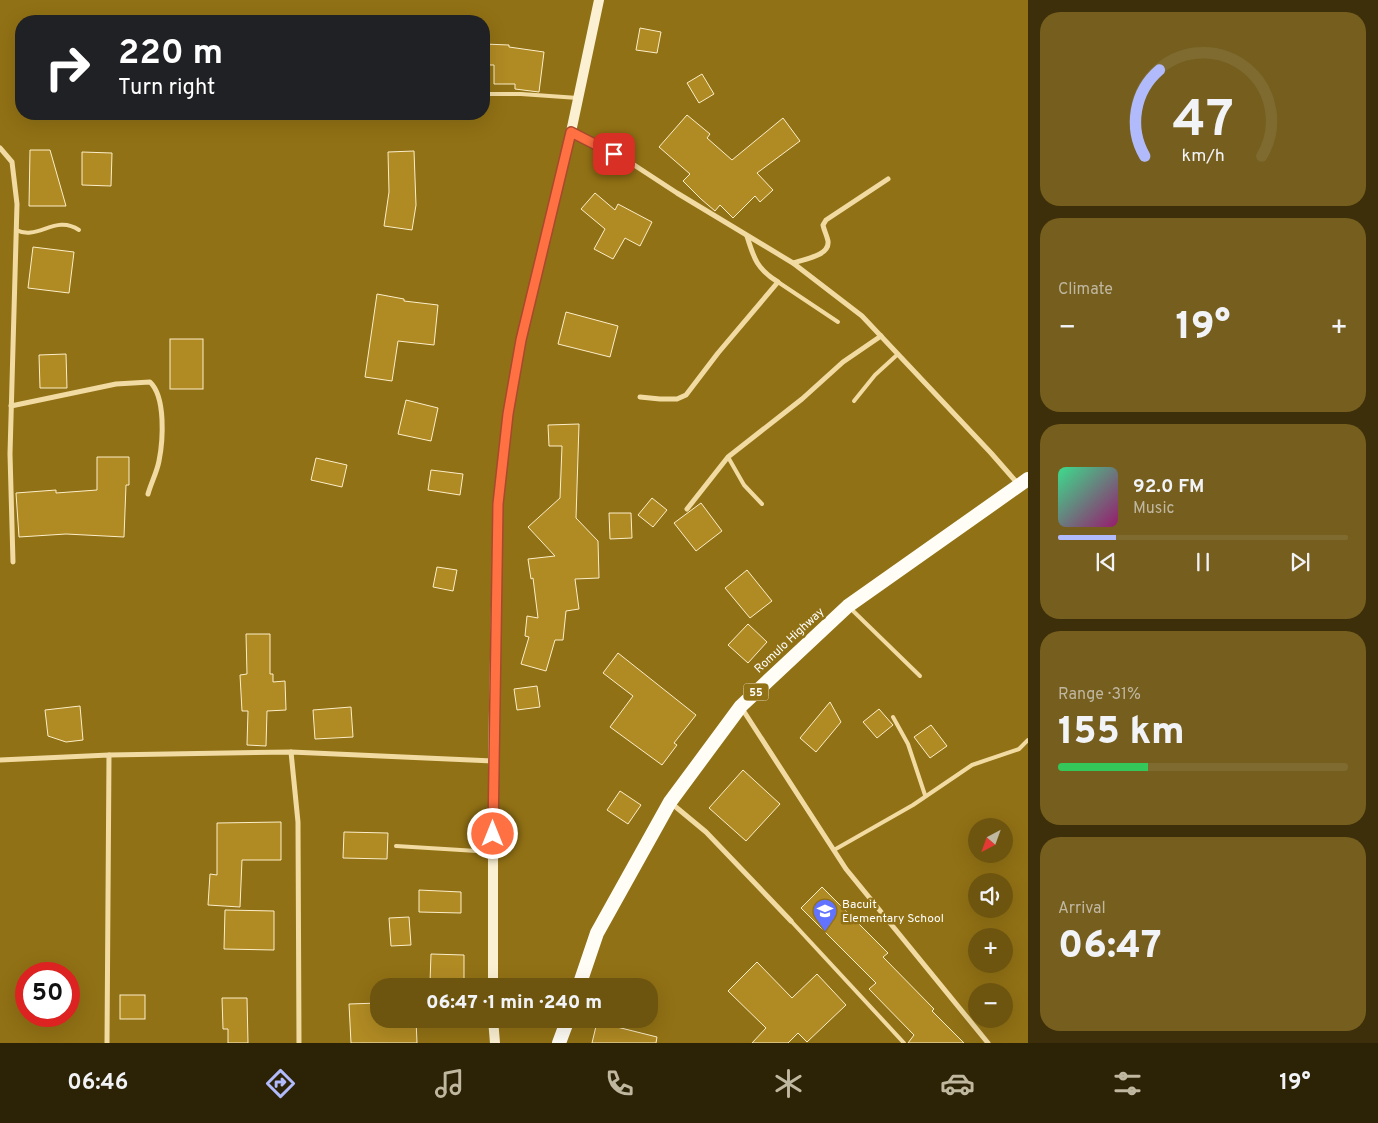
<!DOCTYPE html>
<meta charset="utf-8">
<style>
body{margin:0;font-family:Overpass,sans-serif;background:#755e1e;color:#f1f3f6;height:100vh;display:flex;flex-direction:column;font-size:19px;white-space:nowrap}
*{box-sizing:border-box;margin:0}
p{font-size:16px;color:#bfb79f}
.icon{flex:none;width:28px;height:28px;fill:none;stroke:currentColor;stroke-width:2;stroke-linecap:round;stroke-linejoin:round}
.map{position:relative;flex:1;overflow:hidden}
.drawer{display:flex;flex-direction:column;gap:12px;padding:12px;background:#3c2f09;width:350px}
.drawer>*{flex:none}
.guide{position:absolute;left:15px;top:15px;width:475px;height:105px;border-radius:20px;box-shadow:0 5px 20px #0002;background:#202124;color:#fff;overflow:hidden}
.needle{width:32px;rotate:221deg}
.fabs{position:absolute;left:968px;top:818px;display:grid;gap:10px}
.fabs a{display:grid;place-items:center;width:45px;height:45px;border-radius:50%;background:#6d5510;box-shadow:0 5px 20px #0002;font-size:25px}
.speed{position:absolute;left:15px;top:962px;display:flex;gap:10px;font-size:25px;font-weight:700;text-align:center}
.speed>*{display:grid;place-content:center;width:65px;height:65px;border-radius:50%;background:#6d5510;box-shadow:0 5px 20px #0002;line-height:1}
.speed .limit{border:8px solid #d22;background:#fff;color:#111}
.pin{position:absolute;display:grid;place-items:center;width:42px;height:42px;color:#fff;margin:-21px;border-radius:10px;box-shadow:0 2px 8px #0006}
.me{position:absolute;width:55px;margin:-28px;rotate:0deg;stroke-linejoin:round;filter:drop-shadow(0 0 4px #0008)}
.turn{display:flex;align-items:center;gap:18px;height:105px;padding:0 20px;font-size:22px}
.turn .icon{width:65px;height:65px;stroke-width:2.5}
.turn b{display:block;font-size:35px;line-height:42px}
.big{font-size:38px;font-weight:800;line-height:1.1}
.drawer .widget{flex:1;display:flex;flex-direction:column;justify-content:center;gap:8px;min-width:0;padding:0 18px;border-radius:20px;background:#755e1e}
.drawer .dial{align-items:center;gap:0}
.dial svg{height:130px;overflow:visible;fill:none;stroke:#7f6b30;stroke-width:7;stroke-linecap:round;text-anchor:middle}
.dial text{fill:#f1f3f6;stroke:none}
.song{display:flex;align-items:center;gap:15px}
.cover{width:60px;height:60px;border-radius:8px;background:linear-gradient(135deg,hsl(150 70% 55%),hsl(320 70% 35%))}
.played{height:5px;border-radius:2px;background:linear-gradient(90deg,#b1bafa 20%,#7f6b30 20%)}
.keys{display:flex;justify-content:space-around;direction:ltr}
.heat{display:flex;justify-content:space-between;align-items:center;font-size:28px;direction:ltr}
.charge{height:8px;border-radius:4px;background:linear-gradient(90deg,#34c759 31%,#7f6b30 0)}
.trip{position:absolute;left:370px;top:978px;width:288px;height:50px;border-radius:20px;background:#6d5510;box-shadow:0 5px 20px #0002;font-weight:800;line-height:50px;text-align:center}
.tab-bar{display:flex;height:80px;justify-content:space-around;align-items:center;background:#2c2206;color:#bfb79f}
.tab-bar .icon{width:35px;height:35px}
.tab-bar .selected{color:#b1bafa}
.tab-bar b{font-size:22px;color:#f1f3f6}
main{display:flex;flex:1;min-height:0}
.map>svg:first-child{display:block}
</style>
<main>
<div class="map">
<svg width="1028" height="1043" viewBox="0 0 1028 1043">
<rect width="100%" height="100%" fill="#917115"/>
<g fill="#b08a23" stroke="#fceec9">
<path d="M640,28L661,32L657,53L636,50Z"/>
<path d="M484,44L509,45V47L544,52L539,92L515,89V84H494V65H484Z"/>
<path d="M702,74L714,94L699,103L687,83Z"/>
<path d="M687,115L710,134L707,138L732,160L783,118L800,141L757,173L773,190L760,202L755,196L733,218L720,205L715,211L701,199L683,181L690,174L659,147Z"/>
<path d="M30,150H50L66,206H29Z"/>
<path d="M414,151L416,205L412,230L384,226L389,192L388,152Z"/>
<path d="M82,152L112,153L111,186L82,185Z"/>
<path d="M595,193L615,210L618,204L652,222L640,246L625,238L613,259L594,249L605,229L581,209Z"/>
<path d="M33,247L74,252L69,293L28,288Z"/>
<path d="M377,294L404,299V301L438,305L434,345L398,341L392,381L365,377Z"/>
<path d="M566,312L618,326L610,357L558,344Z"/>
<rect x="170" y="339" width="33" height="50"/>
<path d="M66,354L67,388H40L39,355Z"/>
<path d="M406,400L438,408L431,441L398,434Z"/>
<path d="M579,424L576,518L598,541L599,578L575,579L579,609L566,611L563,640H555L546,671L521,664L529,637L525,636L527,616L538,618L533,578L531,579L528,559L555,556L528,527L560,498L562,446H549L548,425Z"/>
<path d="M97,457H129V485H126L124,537L66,534L19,537L16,493L56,490V493L97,490Z"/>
<path d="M316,458L347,465L342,487L311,480Z"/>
<path d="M431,470L463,474L460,495L428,490Z"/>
<path d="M652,498L667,510L653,527L638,515Z"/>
<path d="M701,503L722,531L696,551L674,523Z"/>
<path d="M609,513H631L632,538L610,539Z"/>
<path d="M437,567L457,570L453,591L433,587Z"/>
<path d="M747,570L772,601L750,618L725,588Z"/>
<path d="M748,624L767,642L748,663L728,645Z"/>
<path d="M246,634H270V674H273V682L285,681L286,710L267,711L266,746L247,745L248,711H242L240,675L247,674Z"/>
<path d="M618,653L696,715L674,743L677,745L662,765L610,727L633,696L603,673Z"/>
<path d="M537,686L540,707L517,710L514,689Z"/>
<path d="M830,702L841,722L816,752L800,738Z"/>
<path d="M80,706L83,740L66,742L48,736L45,710Z"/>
<path d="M351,707L353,737L315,739L313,710Z"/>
<path d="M879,709L893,725L877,738L863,722Z"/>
<path d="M931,725L947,746L930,758L914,737Z"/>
<path d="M743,770L780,804L746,841L709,808Z"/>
<path d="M620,791L641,805L628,824L607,810Z"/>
<path d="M281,822V860H242L240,907L208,905L210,874L217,875V823Z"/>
<path d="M344,832L388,833L387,859L343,858Z"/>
<path d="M822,887L888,953L883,957L934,1009L932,1011L964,1043H908L914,1035L869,989L876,983L801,908Z"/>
<path d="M419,890L461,892V913L419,912Z"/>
<path d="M225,910L274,911V950L224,949Z"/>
<path d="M409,917L411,945L391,946L389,918Z"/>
<path d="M431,954L464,955V983L430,982Z"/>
<path d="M757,962L792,998L817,974L846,1005L807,1042L798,1033L788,1043H752L766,1028L728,991Z"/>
<rect x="120" y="995" width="25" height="24"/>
<path d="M222,998H247L248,1043H228V1029H223Z"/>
<path d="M379,1003V1019H416L417,1043H351L349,1004Z"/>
<path d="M597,1022L657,1037L656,1043H592Z"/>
</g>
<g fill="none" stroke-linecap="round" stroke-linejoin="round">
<g stroke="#f1dba2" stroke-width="4">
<path d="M484,94H521L578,98"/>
<path d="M16,230C38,241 55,214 79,230"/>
<path d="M778,282L838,322"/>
<path d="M854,401L875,375L898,354"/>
<path d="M728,457L744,485L762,504"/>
<path d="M849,607L920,676"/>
<path d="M893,717L908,744L925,795"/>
<path d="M396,846L493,852"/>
<path d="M834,850L913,805L972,765L1019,749L1028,740"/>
<path d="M791,921L904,1043"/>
</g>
<g stroke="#f1dba2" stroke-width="5">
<path d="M571,132L628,161L677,193L793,263L862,316L991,453L1019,485"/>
<path d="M0,148L12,162L17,204L10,454L13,562"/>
<path d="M793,263C804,259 830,256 828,241C827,236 824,230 823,225L826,220L888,179"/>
<path d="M640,397L660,399H677L686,395L718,353L778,282C757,269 754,259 747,236"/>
<path d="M11,406L116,384L150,382C166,397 163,441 159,461C157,472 151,483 148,494"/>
<path d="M687,509L728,457L802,399L843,362L881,336"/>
<path d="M741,707L846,869L988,1043"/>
<path d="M291,752L298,822L299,1043"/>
<path d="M109,755L291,752L493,761"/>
<path d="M0,760L109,755L107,1043"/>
<path d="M671,803L706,832L791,921"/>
</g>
<g stroke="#fbf0d1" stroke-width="10">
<path d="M493,986V761L498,504L508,414L521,341L571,132L599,0"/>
<path d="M493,1019L495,1043"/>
</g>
<g stroke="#fffdf6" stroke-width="14">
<path d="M579,986L597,933L670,802L741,706L848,606L1028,479"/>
<path d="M559,1043L568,1019"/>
</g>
</g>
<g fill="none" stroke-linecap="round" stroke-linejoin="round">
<defs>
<path id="route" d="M493,834L498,504L508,414L521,340L571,132L614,154"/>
</defs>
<use href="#route" stroke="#a6492c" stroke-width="12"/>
<use href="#route" stroke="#ff7043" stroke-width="9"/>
</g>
<defs>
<symbol id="school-pin" viewBox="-11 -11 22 30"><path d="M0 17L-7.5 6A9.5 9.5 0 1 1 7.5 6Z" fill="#6274ff" stroke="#917115"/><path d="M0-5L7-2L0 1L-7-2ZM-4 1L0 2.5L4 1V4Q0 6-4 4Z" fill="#fff"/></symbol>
</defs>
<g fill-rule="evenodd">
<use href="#school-pin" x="811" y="897" width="28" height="38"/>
</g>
<g text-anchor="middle" stroke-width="5" stroke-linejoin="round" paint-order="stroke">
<rect fill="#917115" stroke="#ded4b9" stroke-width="1" x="743.5" y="683.5" width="25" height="17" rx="4"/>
<g font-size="11" font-weight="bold" fill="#fff">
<text x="756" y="696">55</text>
</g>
<g font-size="12" fill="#fff" stroke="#917115">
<text transform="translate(789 640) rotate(-43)" y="4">Romulo Highway</text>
</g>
<g font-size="12" fill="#fff" stroke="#917115" text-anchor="start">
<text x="842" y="908">Bacuit<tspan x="842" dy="14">Elementary School</tspan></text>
</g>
</g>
</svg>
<div class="fabs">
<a><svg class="needle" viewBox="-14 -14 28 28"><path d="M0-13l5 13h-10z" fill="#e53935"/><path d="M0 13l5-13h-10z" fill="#bfb79f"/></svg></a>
<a><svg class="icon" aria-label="sound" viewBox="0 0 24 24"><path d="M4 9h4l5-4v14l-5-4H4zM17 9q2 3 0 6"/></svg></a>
<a>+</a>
<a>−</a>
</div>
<div class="speed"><div class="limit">50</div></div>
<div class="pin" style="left:614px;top:154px;background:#d93025"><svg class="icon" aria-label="arrive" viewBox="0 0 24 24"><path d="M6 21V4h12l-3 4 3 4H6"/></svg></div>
<svg class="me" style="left:493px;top:834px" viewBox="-20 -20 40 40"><circle r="17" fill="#ff7043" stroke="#fff" stroke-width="3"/><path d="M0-11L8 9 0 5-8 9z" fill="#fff"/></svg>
<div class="trip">06:47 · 1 min · 240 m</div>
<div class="guide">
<div class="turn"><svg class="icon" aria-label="right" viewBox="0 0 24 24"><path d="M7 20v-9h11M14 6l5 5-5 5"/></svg><div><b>220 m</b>Turn right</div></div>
</div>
</div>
<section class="drawer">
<div class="widget dial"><svg viewBox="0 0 100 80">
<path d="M14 69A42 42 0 1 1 86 69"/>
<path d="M14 69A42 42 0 0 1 23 16" stroke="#b1bafa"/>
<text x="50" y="56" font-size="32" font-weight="700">47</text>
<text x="50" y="72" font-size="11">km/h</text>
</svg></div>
<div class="widget"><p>Climate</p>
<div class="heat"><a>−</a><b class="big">19°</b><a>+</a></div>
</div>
<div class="widget">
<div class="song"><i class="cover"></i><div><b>92.0 FM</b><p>Music</p></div></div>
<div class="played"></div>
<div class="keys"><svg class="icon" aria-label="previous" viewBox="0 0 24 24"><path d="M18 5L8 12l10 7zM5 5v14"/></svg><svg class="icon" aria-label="pause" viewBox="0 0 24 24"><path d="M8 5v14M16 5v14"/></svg><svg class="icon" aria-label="next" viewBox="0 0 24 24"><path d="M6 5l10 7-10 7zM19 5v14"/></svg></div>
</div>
<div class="widget"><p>Range · 31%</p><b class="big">155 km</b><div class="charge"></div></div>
<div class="widget"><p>Arrival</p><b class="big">06:47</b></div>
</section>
</main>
<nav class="tab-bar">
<b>06:46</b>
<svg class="icon selected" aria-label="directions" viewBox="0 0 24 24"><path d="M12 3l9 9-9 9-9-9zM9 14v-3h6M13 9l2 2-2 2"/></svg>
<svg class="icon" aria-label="music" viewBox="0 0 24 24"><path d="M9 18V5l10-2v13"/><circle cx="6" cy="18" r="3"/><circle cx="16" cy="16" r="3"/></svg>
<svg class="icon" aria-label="phone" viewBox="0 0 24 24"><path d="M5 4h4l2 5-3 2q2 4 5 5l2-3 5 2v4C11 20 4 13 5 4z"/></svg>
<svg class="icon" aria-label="climate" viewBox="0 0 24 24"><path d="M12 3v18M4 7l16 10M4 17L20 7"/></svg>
<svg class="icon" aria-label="car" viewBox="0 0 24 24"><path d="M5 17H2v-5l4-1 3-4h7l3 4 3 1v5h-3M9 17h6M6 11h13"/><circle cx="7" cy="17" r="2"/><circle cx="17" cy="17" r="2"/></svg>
<svg class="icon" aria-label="filters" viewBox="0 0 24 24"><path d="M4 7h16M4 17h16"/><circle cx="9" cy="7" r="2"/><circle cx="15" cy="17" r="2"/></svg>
<b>19°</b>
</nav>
